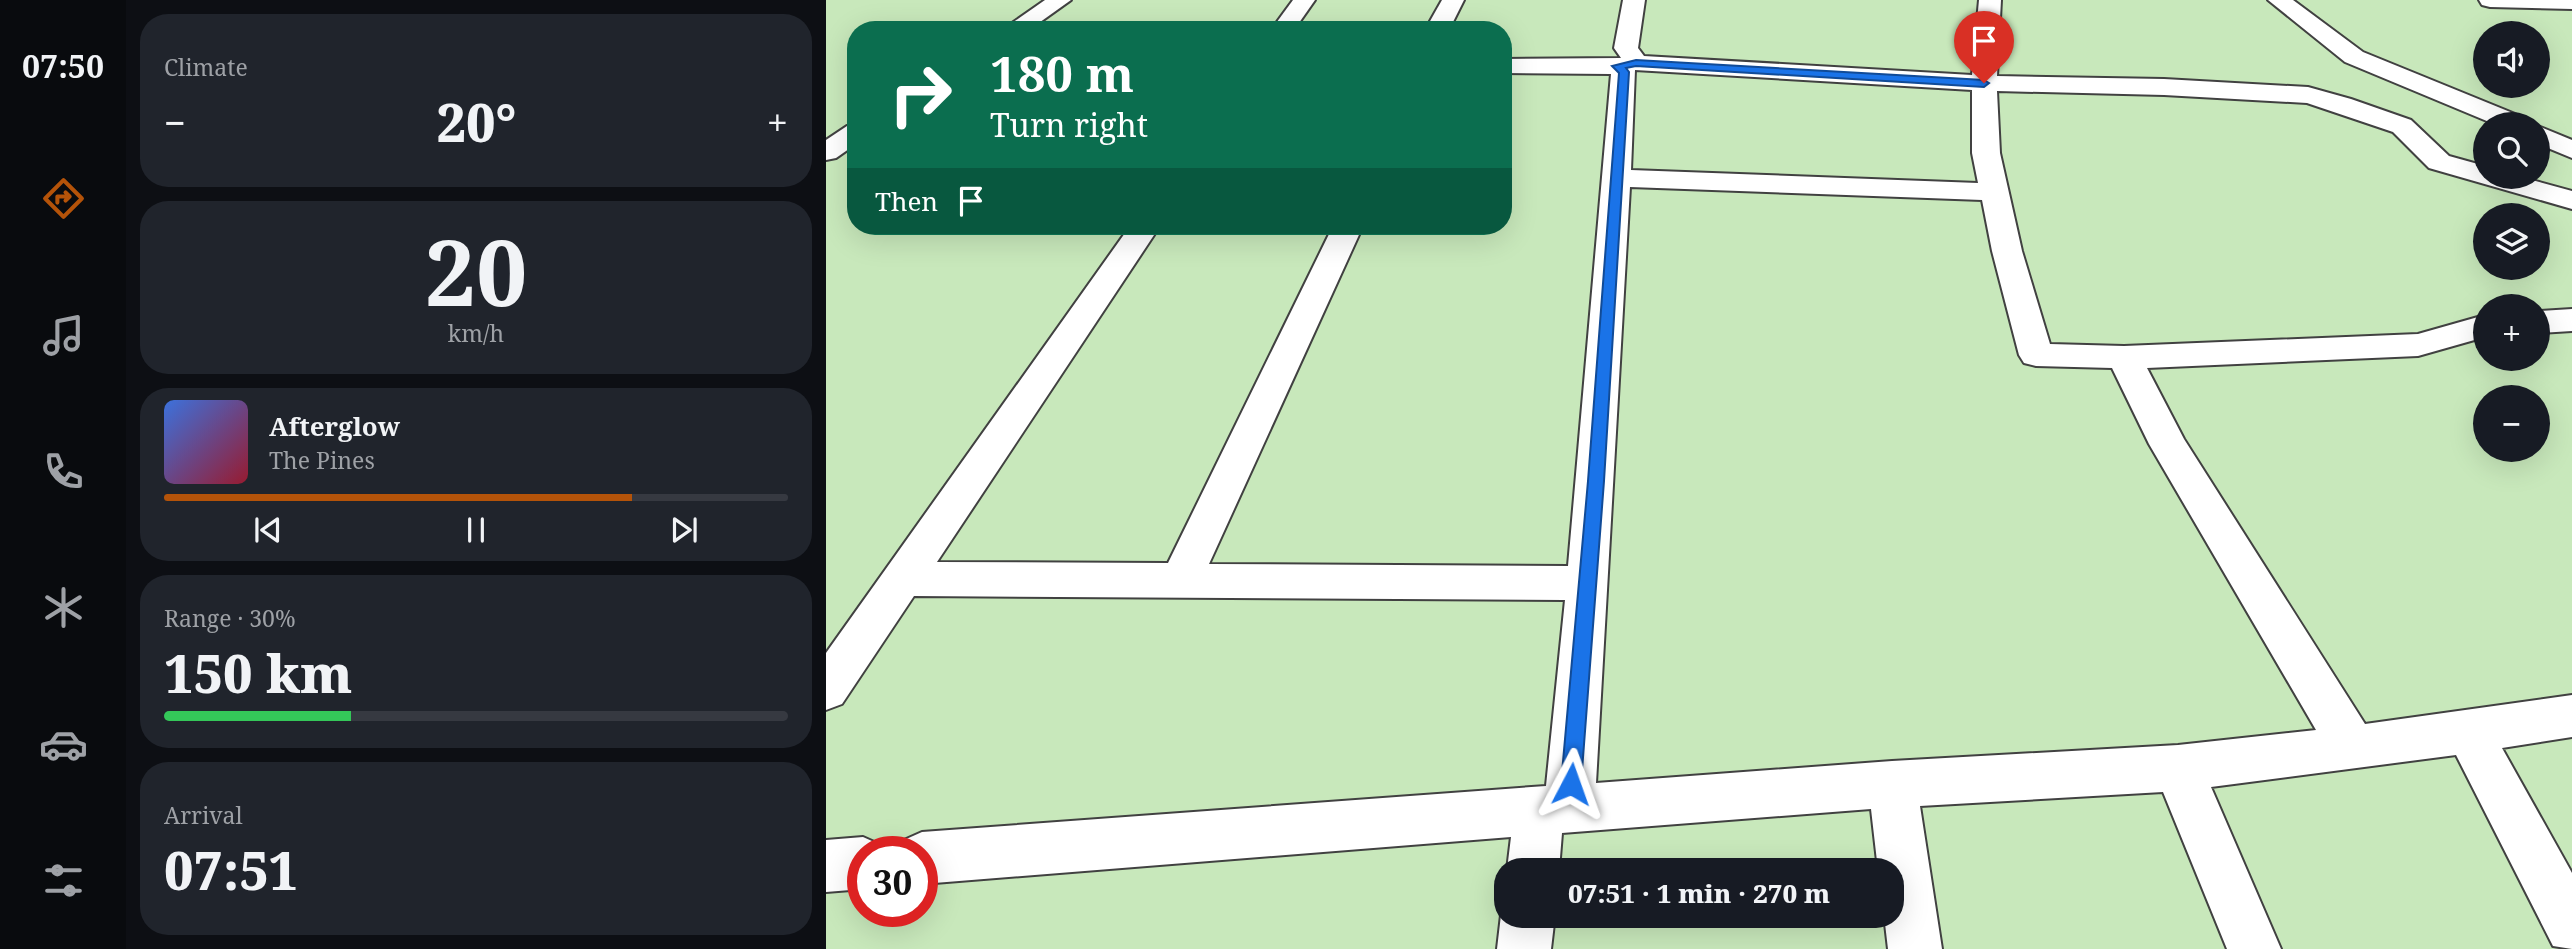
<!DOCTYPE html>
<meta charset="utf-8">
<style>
body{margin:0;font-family:"Noto Serif",serif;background:#20242c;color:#f1f3f6;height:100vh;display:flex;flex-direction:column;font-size:26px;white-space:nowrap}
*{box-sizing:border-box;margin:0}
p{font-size:23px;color:#9ea1a6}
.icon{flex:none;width:38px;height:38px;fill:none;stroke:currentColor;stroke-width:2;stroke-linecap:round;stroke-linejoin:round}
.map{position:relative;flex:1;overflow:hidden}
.panel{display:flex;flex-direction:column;gap:14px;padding:14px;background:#0d0f14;width:700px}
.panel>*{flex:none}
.banner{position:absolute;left:21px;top:21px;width:665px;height:214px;border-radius:28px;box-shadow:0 7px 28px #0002;background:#0b6e4f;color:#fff;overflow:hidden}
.controls{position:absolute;left:1647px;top:21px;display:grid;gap:14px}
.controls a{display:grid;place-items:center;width:77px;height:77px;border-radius:50%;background:#171b24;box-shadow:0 7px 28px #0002;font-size:35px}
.speed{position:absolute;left:21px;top:836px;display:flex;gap:14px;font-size:35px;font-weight:700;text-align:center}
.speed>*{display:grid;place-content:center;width:91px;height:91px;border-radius:50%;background:#171b24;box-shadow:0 7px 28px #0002;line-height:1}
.speed .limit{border:10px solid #d22;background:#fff;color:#111}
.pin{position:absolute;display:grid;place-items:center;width:60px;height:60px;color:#fff;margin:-72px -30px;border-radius:50% 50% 50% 0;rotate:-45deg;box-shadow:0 0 7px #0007}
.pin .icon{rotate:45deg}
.me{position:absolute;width:77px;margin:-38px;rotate:4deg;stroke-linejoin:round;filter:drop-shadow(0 0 5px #0008)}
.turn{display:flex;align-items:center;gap:24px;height:147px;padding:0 28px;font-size:32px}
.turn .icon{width:91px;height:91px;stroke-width:2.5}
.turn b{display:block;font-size:49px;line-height:60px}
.then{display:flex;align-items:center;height:66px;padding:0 28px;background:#0003;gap:14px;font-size:26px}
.big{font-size:52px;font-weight:800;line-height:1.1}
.panel .widget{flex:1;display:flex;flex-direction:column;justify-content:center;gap:10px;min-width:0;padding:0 24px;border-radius:28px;background:#20242c}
.panel .dial{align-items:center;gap:0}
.dial b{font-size:91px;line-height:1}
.song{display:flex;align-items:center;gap:21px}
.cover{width:84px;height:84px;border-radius:10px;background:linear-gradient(135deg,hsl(220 70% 55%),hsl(350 70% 35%))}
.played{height:7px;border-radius:4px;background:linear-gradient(90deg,#b45309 75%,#363941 75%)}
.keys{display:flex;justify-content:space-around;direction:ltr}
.heat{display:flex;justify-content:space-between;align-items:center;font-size:38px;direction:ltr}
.charge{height:10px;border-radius:5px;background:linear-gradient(90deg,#34c759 30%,#363941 0)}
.trip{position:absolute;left:668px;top:858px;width:410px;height:70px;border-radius:28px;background:#171b24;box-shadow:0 7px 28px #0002;font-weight:800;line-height:70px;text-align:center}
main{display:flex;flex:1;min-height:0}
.tabs{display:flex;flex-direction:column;width:126px;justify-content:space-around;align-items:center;background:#090b0e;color:#9ea1a6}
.tabs .icon{width:49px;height:49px}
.tabs .current{color:#b45309}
.tabs b{font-size:32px;color:#f1f3f6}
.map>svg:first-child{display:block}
</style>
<main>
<nav class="tabs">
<b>07:50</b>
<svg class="icon current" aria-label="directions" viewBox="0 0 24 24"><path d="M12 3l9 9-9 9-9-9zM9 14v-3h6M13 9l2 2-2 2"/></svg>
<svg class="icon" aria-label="music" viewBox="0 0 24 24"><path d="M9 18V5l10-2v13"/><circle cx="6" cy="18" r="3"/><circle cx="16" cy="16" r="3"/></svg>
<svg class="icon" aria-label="phone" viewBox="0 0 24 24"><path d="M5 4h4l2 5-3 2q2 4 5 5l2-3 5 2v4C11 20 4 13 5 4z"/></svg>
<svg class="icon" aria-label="climate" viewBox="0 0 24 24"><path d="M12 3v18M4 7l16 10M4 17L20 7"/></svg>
<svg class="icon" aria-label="car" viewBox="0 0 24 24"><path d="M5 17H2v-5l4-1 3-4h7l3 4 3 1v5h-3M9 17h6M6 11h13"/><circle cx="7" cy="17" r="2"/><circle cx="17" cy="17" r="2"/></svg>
<svg class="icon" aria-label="filters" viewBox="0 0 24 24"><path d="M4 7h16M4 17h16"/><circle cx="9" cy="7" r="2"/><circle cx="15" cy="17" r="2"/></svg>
</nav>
<section class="panel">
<div class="widget"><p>Climate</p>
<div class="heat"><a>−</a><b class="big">20°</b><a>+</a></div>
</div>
<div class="widget dial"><b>20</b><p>km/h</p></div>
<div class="widget">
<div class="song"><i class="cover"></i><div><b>Afterglow</b><p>The Pines</p></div></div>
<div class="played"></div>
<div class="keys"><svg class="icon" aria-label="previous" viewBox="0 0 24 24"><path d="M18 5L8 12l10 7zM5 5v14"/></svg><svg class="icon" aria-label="pause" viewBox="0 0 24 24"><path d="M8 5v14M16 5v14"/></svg><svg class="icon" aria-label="next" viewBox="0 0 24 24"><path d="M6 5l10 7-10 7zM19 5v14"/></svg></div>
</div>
<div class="widget"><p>Range · 30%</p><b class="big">150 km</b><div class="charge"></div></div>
<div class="widget"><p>Arrival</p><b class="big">07:51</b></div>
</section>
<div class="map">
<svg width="1746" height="949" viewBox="0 0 1746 949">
<rect width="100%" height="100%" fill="#fefef0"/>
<path fill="#c8e8bb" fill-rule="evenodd" d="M0,0H1746V949H0ZM30,30H677V226H30ZM1659,33H1712V86H1659ZM1659,124H1712V177H1659ZM1659,215H1712V268H1659ZM1659,306H1712V359H1659ZM1659,397H1712V450H1659ZM37,852H96V912H37ZM681,870H1066V915H681Z"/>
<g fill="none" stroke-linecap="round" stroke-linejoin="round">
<defs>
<g id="minor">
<path d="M219,0H245L203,30H176Z"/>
<path d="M467,0H489L468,30H445Z"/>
<path d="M616,0H638L623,30H599Z"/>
<path d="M797,0H819L812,48L818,56L1146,75L1153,0H1175L1171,76L1338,79L1482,87L1525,99L1585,120L1623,156L1659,166V177H1695L1746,191V209L1603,168L1567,132L1481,103L1338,95L1171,91L1174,153L1196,251L1224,344L1298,346L1592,334L1659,315V337L1592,356L1321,368L1358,439L1539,724L1746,695V737L1676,748L1746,873V949L1727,946L1630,755L1385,787L1455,949H1401L1337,792L1094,806L1116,949H1062L1058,915H1066V870H1052L1045,809L736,833L733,870H681L685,837L96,884V852H73L78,840L96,832L720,786L739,600L88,596L16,704L0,710V653L304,226H334L111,562L342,563L507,226H537L383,564L742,566L785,74L677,73V59L795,58L788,48ZM809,70L1146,90V153L1152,183L805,170ZM804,187L1156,200L1166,251L1193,355L1198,363L1210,366L1286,368L1323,444L1490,730L1352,745L1066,761L770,783Z"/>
<path d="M1442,0H1467L1537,52L1699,118L1703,124H1668L1519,62Z"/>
<path d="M1653,0H1746V9L1664,7L1656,5Z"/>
<path d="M30,124V144L10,158L0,160V140L21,126Z"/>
<path d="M1712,126L1746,140V158L1712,144Z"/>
<path d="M1746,309V331L1712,333V311Z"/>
<path d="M37,837L55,845L58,852H37V889L0,892V840Z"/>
<path d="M681,902V915H729L725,949H671L675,915Z"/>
</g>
</defs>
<use href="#minor" stroke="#414141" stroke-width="4"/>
<use href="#minor" fill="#fff" fill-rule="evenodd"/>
</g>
<path fill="#1a73e8" stroke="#114b97" stroke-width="2" d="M810,60L1158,80L1163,83L1158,87L810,66L800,68L803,72L778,481L755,784L752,791L745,794L738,791L735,784L762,481L793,73L786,66Z"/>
</svg>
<div class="controls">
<a><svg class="icon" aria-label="sound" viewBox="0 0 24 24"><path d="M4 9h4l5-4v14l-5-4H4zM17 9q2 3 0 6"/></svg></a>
<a><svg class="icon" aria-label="search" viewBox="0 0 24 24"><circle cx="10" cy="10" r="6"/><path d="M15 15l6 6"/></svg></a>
<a><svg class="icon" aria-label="layers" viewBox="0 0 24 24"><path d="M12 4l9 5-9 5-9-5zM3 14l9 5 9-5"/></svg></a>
<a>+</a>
<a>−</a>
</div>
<div class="speed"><div class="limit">30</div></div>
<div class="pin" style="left:1158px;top:83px;background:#d93025"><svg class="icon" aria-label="arrive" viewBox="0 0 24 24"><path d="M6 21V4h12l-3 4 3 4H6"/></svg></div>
<svg class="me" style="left:745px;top:784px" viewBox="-20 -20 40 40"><path d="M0-17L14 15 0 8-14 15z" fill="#1a73e8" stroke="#fff" stroke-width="4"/></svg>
<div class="trip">07:51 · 1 min · 270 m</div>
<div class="banner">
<div class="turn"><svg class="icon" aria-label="right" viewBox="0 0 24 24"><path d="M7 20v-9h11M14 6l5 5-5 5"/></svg><div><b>180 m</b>Turn right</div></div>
<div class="then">Then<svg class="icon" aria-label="arrive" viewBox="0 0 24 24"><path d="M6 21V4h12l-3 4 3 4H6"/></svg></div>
</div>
</div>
</main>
